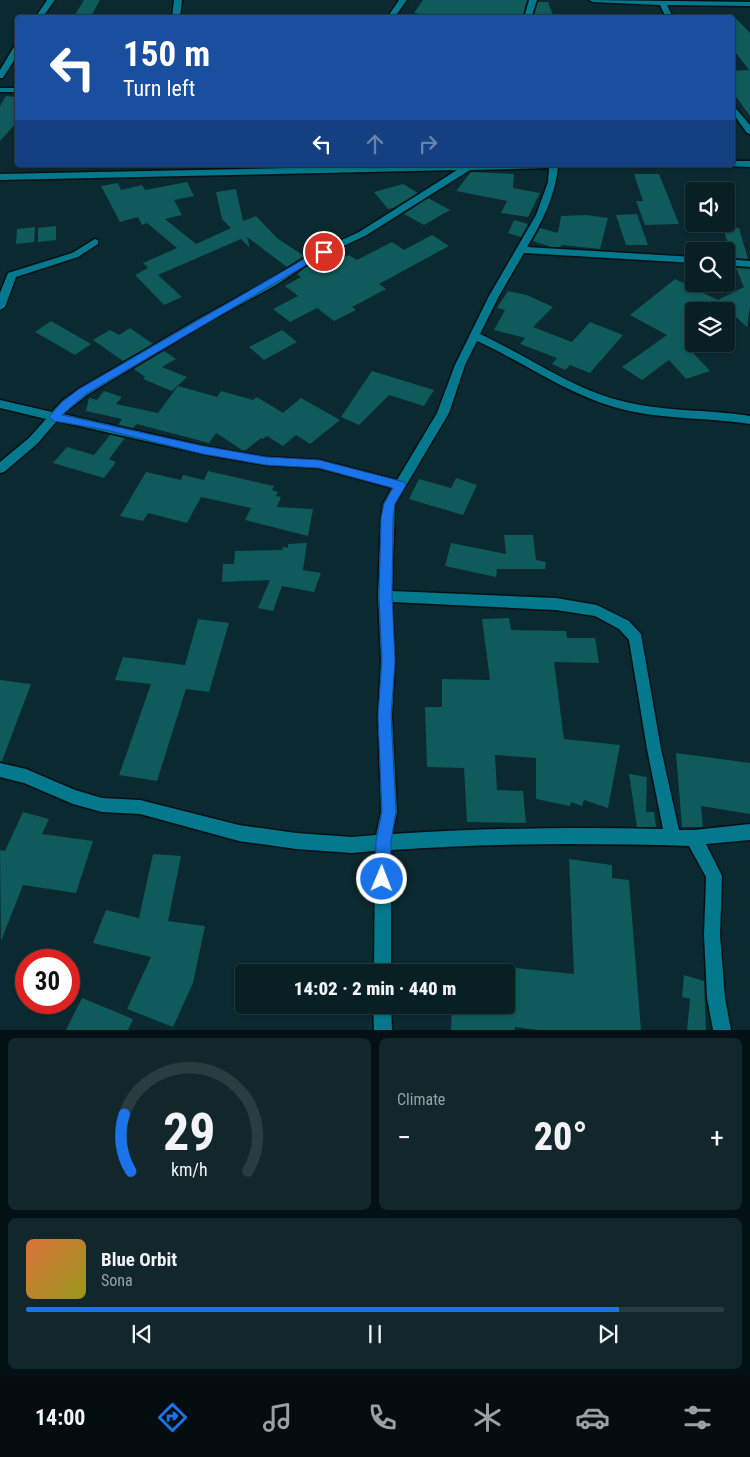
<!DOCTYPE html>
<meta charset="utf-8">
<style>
body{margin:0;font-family:"Roboto Condensed",sans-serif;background:#11272c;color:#f1f3f6;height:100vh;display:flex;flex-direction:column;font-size:19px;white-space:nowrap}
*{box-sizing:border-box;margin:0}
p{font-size:16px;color:#98a2a6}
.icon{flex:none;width:28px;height:28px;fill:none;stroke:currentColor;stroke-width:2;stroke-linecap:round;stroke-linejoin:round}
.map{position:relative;height:1030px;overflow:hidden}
.drawer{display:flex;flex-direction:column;gap:8px;padding:8px;background:#041114;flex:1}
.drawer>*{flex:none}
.top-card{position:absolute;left:15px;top:15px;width:720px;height:152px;border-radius:5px;box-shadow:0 1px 4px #0004,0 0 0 1px #293d41;background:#1a4fa0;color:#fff;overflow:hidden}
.tools{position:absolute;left:685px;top:182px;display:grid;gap:10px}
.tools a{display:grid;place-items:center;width:50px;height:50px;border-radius:5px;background:#081f24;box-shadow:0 1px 4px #0004,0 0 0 1px #293d41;font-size:25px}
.speed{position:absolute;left:15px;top:949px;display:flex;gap:10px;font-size:25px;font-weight:700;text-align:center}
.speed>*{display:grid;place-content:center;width:65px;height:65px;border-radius:50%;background:#081f24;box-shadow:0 1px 4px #0004,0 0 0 1px #293d41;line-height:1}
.speed .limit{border:8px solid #d22;background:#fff;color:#111}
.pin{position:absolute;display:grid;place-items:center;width:42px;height:42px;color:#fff;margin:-21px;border:2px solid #fff;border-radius:50%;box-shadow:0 1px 5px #0007}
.me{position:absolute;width:55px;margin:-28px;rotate:1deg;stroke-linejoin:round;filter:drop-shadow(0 0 4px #0008)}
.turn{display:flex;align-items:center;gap:18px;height:105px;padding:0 25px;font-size:22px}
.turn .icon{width:65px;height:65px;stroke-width:2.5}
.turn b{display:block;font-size:35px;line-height:42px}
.lanes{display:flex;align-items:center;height:48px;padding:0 25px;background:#0003;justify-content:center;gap:25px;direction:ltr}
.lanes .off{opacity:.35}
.big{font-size:38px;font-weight:800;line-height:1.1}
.drawer .card{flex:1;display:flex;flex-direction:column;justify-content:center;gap:8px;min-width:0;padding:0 18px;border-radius:8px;background:#11272c}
.drawer .dial{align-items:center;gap:0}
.dial svg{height:130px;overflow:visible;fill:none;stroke:#293d41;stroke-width:7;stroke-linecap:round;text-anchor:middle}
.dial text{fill:#f1f3f6;stroke:none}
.song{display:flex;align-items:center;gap:15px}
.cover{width:60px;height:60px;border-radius:8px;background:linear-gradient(135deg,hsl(20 70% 55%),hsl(60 70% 35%))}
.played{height:5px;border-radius:2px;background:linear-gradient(90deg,#1a73e8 85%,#293d41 85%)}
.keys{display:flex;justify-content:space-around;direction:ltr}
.heat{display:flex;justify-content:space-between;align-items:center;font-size:28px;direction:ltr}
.drawer .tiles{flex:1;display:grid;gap:8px;grid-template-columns:1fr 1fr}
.card:last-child{grid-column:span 2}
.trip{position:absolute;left:235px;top:964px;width:280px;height:50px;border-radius:5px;background:#081f24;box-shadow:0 1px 4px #0004,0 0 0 1px #293d41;font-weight:800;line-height:50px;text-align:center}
.menu{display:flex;height:80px;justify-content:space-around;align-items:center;background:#030c0e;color:#98a2a6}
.menu .icon{width:35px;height:35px}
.menu .active{color:#1a73e8}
.menu b{font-size:22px;color:#f1f3f6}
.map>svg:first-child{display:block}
</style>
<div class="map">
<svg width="750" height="1030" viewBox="0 0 750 1030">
<rect width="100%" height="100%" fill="#0b2930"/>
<g fill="#0f5a5a">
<path d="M84,0H100L90,18H73Z"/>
<path d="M423,0H527L522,18H445L414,13Z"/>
<path d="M538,2H548L554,18H533Z"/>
<path d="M732,14L750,33V116L732,91V71L749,70L732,48Z"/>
<path d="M6,96L18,97V121L0,141V106Z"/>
<path d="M471,172L514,174L513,188L540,193L528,217L501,213L507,201L456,191Z"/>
<path d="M634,174H659L679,224L645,225L636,201H643Z"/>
<path d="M187,182L194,196L174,200L182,215L165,219L196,244L231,228L222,219L216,192L236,189L243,221L256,216L277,238L304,256L287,267L247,237L250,248L241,239L158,275L182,297L164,305L135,275L148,268L143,263L177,248L147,223L142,225L138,217L120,222L101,186L118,183L121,190L142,185L145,190Z"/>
<path d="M403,184L418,193L393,208L388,209L374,192Z"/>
<path d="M428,198L450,210L424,225L404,214Z"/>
<path d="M637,214L648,245H626L616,215Z"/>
<path d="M587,215L608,218L600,249L562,245L560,247H551L533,241L540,228L558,233L561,216Z"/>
<path d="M514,220L528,224L521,237L508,233Z"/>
<path d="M56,226V240L38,242V228Z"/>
<path d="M35,227L34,242L16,244L17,229Z"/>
<path d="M723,227L739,228L748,259L732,258Z"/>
<path d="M432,235L449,246L379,284L386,289L352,307L356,310L334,321L317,308L290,322L273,309L298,296L285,286L301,277L297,274L313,262L322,269L349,255L357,260L392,242L404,250Z"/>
<path d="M736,268L750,269V306L747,327L736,317L726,322V311H694V354L710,371L686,379L669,360L642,380L622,367L667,335L630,315L675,279L718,300L744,287Z"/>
<path d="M508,291L527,295L553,307L533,327L572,342L590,322L623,335L590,373L570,365L565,370L552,364L557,358L520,344L525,338L494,330L505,310L497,308Z"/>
<path d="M51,321L91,344L75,355L35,332Z"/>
<path d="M130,328L153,344L123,361L93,340L110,330L119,335Z"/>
<path d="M282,330L297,342L264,360L249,347Z"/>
<path d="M164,351L176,359L162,367L187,377L172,391L143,379L145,377L134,369Z"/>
<path d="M372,371L434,390L424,406L389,395L359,425L341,417Z"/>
<path d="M178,386L217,397L221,391L253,400L257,397L283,413L301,398L340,420L310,444L296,435L283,446L267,436L263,439L261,438L246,450H242L216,433L209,443L137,424L133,428L118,425L122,419L86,411L89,398L97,400L104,391L122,397L116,404L158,413Z"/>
<path d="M110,435L125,438L109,459L116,462L104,478L53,463L67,447L94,455Z"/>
<path d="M208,471L274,486L272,490L278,492L276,496L281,497L277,507L313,509L308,536L245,520L251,508L201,497L187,523L148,513L143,521L120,516L146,472L181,480L183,475L204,480Z"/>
<path d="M456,478L477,485L463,515L409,499L419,479L451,488Z"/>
<path d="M504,535H533L536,560L546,562L545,569H497L496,577L445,566L451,543L506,554Z"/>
<path d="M307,543L303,570L321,573L314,592L282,586L273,611L258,608L270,580L222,582L223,564H234L235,551L282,550L283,547L288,548V544Z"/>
<path d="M509,618L511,630L566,631L567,638H595L599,663L554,662L564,739L620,745L608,808L584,800L582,806L571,802L570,806L536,799V758L495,755L497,790L523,791L526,823L467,822L464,768L427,767L425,707H442V679L490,680L482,619Z"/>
<path d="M198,619L229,623L209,692L186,689L157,781L119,775L151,684L115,680L123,657L185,665Z"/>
<path d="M0,680L31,684L2,761H0Z"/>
<path d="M676,753L750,763V814L701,806L703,827H682Z"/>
<path d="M629,774L647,777L646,812H654L656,827H637Z"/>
<path d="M23,812L49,819L42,834L93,841L76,893L23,885L1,941L0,850L5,851Z"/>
<path d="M153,854L181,856L168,921L205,926L193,983L173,1027L127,1009L151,957L93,943L106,910L139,918Z"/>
<path d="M569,859L612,865V878L629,880L641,1030H538L515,1027V1030H451L452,1005H506V967L574,974Z"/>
<path d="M684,975L704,981L706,1030H687L690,999L682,997Z"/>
<path d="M82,998L133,1019L128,1030H66Z"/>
</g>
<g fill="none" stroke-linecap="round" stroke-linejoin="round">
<defs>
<g id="street">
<path d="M47,0H55L42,18H35Z"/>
<path d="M174,0H182L180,18H172Z"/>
<path d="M399,0H407L394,18H387Z"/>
<path d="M529,0H537L531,18H524Z"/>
<path d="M589,0L750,2V6L667,5L673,18H666L660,5L593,2Z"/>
<path d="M15,45H18V54L3,78H0V70Z"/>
<rect x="0" y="88" width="18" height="4"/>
<path d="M732,104L750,125V134L747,133L732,112Z"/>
<path d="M732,161H750V167L729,166L732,165Z"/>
<path d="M434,165H561L558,167C555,197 542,222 527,247L694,257V263L524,253L499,296L480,334C526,355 569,387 618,400C660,412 706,409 750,416V424C705,417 658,420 614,407C565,393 523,362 477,341L465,365L449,413L395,504L392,591L556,598L597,605L629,621L641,634L661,749L679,830H694L750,824V840L706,844L722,876L720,935L725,998L731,1030H713L707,998L704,935L706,877L689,846C590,843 490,843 391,850V972H374L375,851L352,853L296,849L239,841L140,814L102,812L73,804L24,783L0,777V763L26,769L75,790L102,798L140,800L239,825L296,833L352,837L376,835L381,812L378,716L381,661L378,596L381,518L383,504L392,488L319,468L265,465L203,454L57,421L37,444L4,472L0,473V462L29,438L46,419L0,408V400L52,412L62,401L79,389L200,318L268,281L309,255L359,232L457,170L0,180V174ZM549,168L548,182L536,215L489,296L455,365L437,413L397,480L319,460L265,457L203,446L63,414L87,395L208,322L276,285L315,259L365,236L470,170ZM392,602L556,610L595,616L619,629L629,640L647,749L663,829C573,827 482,828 392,834L397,812L392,716L395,661Z"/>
<path d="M95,239L98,240V244L78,257L16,277L5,307L0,310V293L8,273L72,253Z"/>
<path d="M726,259L750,261V267L726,265Z"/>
<path d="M373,1005H391L392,1030H374Z"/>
</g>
</defs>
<use href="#street" stroke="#051013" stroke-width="3"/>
<use href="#street" fill="#04788c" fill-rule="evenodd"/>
</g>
<path fill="#1a73e8" stroke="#114b97" d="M320,250L328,252L86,394L62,415L203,446L266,457L319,460L404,482L406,485L395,504L393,518L392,596L395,661L391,716L396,812L391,841L390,879L388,885L382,887L377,885L375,879L376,841L382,812L378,716L382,661L379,596L381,518L384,504L393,488L319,468L266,465L203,454L106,430L54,421L49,417L62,402L79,389Z"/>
</svg>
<div class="tools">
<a><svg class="icon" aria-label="sound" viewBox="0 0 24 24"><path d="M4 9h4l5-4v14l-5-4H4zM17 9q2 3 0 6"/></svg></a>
<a><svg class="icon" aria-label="search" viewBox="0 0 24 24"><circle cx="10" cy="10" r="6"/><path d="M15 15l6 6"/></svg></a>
<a><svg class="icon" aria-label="layers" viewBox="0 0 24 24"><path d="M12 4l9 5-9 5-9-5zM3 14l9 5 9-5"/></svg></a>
</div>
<div class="speed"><div class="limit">30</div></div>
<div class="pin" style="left:324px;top:252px;background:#d93025"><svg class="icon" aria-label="arrive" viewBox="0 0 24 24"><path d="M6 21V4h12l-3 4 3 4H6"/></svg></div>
<svg class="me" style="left:382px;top:879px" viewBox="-20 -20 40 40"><circle r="17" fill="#1a73e8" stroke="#fff" stroke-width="3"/><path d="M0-11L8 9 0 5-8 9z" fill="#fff"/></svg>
<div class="trip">14:02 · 2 min · 440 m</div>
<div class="top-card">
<div class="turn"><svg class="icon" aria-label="left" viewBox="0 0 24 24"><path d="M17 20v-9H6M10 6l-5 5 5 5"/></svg><div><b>150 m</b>Turn left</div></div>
<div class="lanes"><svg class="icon" aria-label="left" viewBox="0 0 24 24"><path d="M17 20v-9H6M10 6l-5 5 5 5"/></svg><svg class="icon off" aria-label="ahead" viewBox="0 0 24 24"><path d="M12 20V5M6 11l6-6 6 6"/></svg><svg class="icon off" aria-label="right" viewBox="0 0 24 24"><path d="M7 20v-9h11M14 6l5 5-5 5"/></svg></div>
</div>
</div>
<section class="drawer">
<div class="tiles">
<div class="card dial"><svg viewBox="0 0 100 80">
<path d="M14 69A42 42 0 1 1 86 69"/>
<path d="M14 69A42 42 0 0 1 10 34" stroke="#1a73e8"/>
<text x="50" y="56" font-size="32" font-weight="700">29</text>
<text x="50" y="72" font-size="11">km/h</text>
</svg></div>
<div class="card"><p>Climate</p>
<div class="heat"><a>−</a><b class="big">20°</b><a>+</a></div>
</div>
<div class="card">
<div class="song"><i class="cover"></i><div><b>Blue Orbit</b><p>Sona</p></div></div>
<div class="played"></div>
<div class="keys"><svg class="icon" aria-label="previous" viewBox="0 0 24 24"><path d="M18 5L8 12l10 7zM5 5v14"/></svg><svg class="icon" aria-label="pause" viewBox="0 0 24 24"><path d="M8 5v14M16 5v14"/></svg><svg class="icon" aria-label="next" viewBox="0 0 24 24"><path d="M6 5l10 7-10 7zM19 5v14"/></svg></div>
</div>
</div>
</section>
<nav class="menu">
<b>14:00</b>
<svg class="icon active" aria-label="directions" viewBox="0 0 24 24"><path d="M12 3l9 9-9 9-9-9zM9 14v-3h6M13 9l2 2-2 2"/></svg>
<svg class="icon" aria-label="music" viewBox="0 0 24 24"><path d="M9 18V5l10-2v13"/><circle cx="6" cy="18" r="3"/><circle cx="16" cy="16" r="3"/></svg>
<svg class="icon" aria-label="phone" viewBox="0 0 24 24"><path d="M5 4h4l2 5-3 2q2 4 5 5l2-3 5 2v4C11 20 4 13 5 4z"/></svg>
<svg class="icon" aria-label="climate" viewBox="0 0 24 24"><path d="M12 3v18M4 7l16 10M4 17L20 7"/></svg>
<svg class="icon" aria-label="car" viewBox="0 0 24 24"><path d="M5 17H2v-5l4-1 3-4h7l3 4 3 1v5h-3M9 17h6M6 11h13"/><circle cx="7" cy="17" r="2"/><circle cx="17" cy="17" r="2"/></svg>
<svg class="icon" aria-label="filters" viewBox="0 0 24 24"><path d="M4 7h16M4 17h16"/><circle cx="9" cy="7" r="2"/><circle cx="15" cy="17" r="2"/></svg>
</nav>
